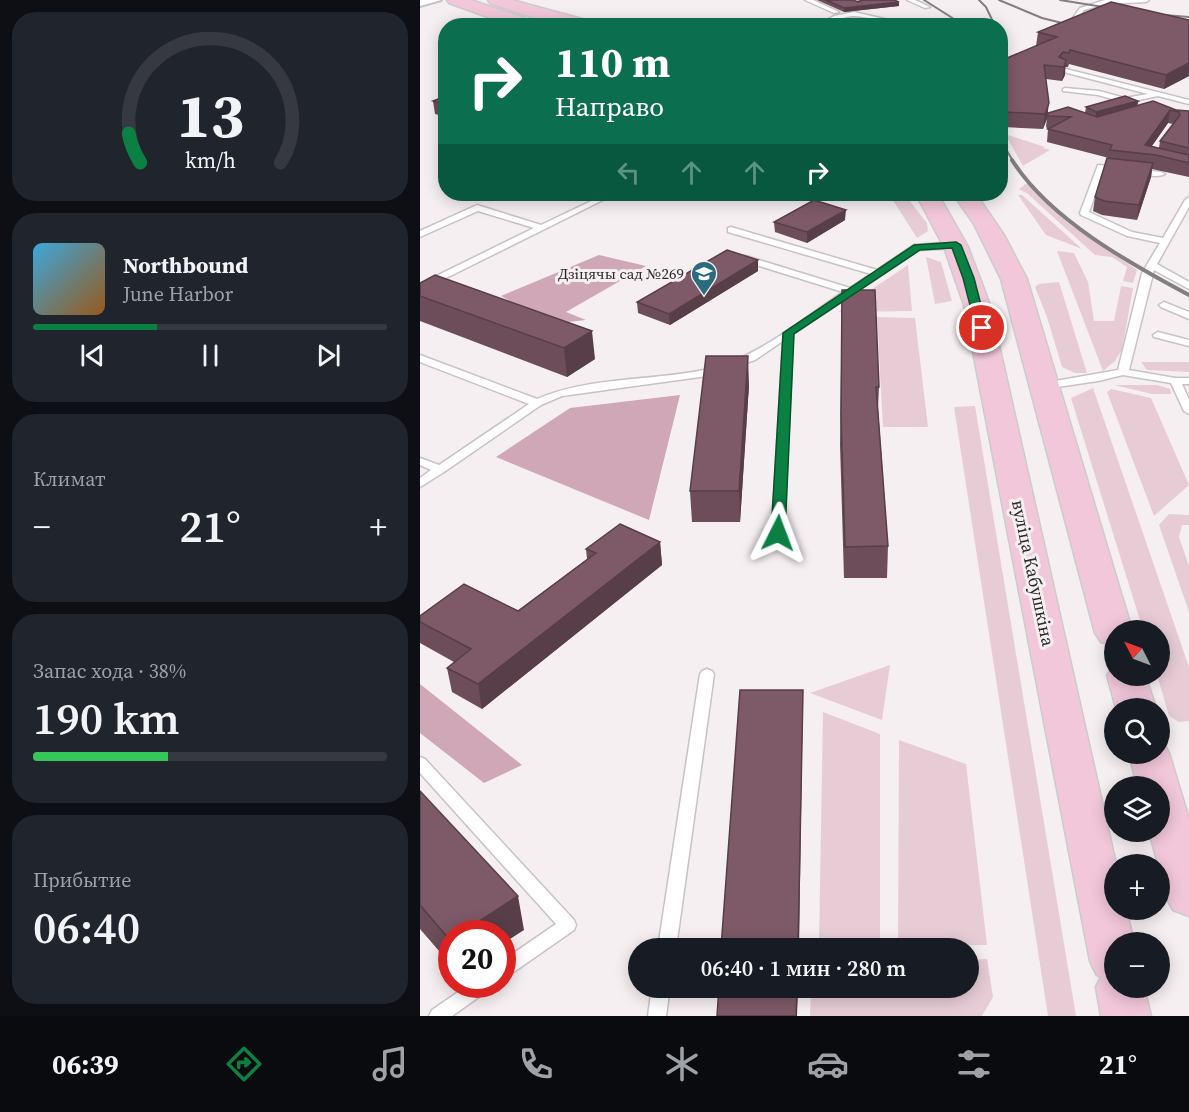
<!DOCTYPE html>
<html lang="ru">
<meta charset="utf-8">
<style>
body{margin:0;font-family:"Source Serif 4",serif;background:#20242c;color:#f1f3f6;height:100vh;display:flex;flex-direction:column;font-size:22px;white-space:nowrap}
*{box-sizing:border-box;margin:0}
p{font-size:20px;color:#9ea1a6}
.icon{flex:none;width:33px;height:33px;fill:none;stroke:currentColor;stroke-width:2;stroke-linecap:round;stroke-linejoin:round}
.map{position:relative;flex:1;overflow:hidden}
.drawer{display:flex;flex-direction:column;gap:12px;padding:12px;background:#0d0f14;width:420px}
.drawer>*{flex:none}
.top-card{position:absolute;left:18px;top:18px;width:570px;height:183px;border-radius:24px;box-shadow:0 3px 15px #0003;background:#0b6e4f;color:#fff;overflow:hidden}
.needle{width:39px;rotate:312deg}
.controls{position:absolute;left:684px;top:620px;display:grid;gap:12px}
.controls a{display:grid;place-items:center;width:66px;height:66px;border-radius:50%;background:#171b24;box-shadow:0 3px 15px #0003;font-size:30px}
.speed{position:absolute;left:18px;top:920px;display:flex;gap:12px;font-size:30px;font-weight:700;text-align:center}
.speed>*{display:grid;place-content:center;width:78px;height:78px;border-radius:50%;background:#171b24;box-shadow:0 3px 15px #0003;line-height:1}
.speed .limit{border:9px solid #d22;background:#fff;color:#111}
.pin{position:absolute;display:grid;place-items:center;width:51px;height:51px;color:#fff;margin:-26px;border:3px solid #fff;border-radius:50%;box-shadow:0 2px 6px #0007}
.me{position:absolute;width:66px;margin:-33px;rotate:3deg;stroke-linejoin:round;filter:drop-shadow(0 0 4px #0008)}
.turn{display:flex;align-items:center;gap:21px;height:126px;padding:0 18px;font-size:27px}
.turn .icon{width:78px;height:78px;stroke-width:2.5}
.turn b{display:block;font-size:42px;line-height:51px}
.lanes{display:flex;align-items:center;height:57px;padding:0 18px;background:#0003;justify-content:center;gap:30px;direction:ltr}
.lanes .off{opacity:.35}
.big{font-size:45px;font-weight:600;line-height:1.1}
.drawer .widget{flex:1;display:flex;flex-direction:column;justify-content:center;gap:9px;min-width:0;padding:0 21px;border-radius:24px;background:#20242c}
.drawer .dial{align-items:center;gap:0}
.dial svg{height:156px;overflow:visible;fill:none;stroke:#363941;stroke-width:7;stroke-linecap:round;text-anchor:middle}
.dial text{fill:#f1f3f6;stroke:none}
.song{display:flex;align-items:center;gap:18px}
.cover{width:72px;height:72px;border-radius:9px;background:linear-gradient(135deg,hsl(200 70% 55%),hsl(30 70% 35%))}
.played{height:6px;border-radius:3px;background:linear-gradient(90deg,#0b8043 35%,#363941 35%)}
.keys{display:flex;justify-content:space-around;direction:ltr}
.heat{display:flex;justify-content:space-between;align-items:center;font-size:33px;direction:ltr}
.charge{height:9px;border-radius:4px;background:linear-gradient(90deg,#34c759 38%,#363941 0)}
.trip{position:absolute;left:208px;top:938px;width:351px;height:60px;border-radius:30px;background:#171b24;box-shadow:0 3px 15px #0003;font-weight:600;line-height:60px;text-align:center}
.dock{display:flex;height:96px;justify-content:space-around;align-items:center;background:#090b0e;color:#9ea1a6}
.dock .icon{width:42px;height:42px}
.dock .active{color:#0b8043}
.dock b{font-size:27px;color:#f1f3f6}
main{display:flex;flex:1;min-height:0}
.map>svg:first-child{display:block}
</style>
<main>
<section class="drawer">
<div class="widget dial"><svg viewBox="0 0 100 80">
<path d="M14 69A42 42 0 1 1 86 69"/>
<path d="M14 69A42 42 0 0 1 8 54" stroke="#0b8043"/>
<text x="50" y="56" font-size="32" font-weight="700">13</text>
<text x="50" y="72" font-size="11">km/h</text>
</svg></div>
<div class="widget">
<div class="song"><i class="cover"></i><div><b>Northbound</b><p>June Harbor</p></div></div>
<div class="played"></div>
<div class="keys"><svg class="icon" aria-label="previous" viewBox="0 0 24 24"><path d="M18 5L8 12l10 7zM5 5v14"/></svg><svg class="icon" aria-label="pause" viewBox="0 0 24 24"><path d="M8 5v14M16 5v14"/></svg><svg class="icon" aria-label="next" viewBox="0 0 24 24"><path d="M6 5l10 7-10 7zM19 5v14"/></svg></div>
</div>
<div class="widget"><p>Климат</p>
<div class="heat"><a>−</a><b class="big">21°</b><a>+</a></div>
</div>
<div class="widget"><p>Запас хода · 38%</p><b class="big">190 km</b><div class="charge"></div></div>
<div class="widget"><p>Прибытие</p><b class="big">06:40</b></div>
</section>
<div class="map">
<svg width="769" height="1016" viewBox="0 0 769 1016">
<rect width="100%" height="100%" fill="#f6eff2"/>
<g fill="#e7ccd6">
<path d="M585,134L625,147L623,148L630,150L603,166Z"/>
<path d="M607,183L648,223L717,270L713,283L703,281L707,267L692,257L675,255L608,194L599,189Z"/>
<path d="M469,194H484L507,223L508,231L497,238Z"/>
<path d="M598,195H602L662,249L626,235Z"/>
<path d="M637,251L654,253L668,282L674,321H694L701,286L713,288L702,350L695,361L683,371Z"/>
<path d="M506,257L521,262L532,301L515,304Z"/>
<path d="M488,265L492,311L418,312Z"/>
<path d="M639,282L667,373H655L642,367L627,317L615,287L619,284Z"/>
<path d="M457,317L495,318L508,427H463Z"/>
<path d="M721,362H769V372L727,370Z"/>
<path d="M694,385H737L750,389L751,394H732Z"/>
<path d="M673,388L769,667V721L759,722L749,716L737,675H740V630H723L651,398Z"/>
<path d="M691,389L731,398L769,485L734,516L687,392Z"/>
<path d="M555,406L656,1016H628L534,407Z"/>
<path d="M749,514L769,515V525H762L759,537L769,566V612L739,525Z"/>
<path d="M470,665L462,720L390,693Z"/>
<path d="M403,712L460,734V945H399Z"/>
<path d="M479,740L546,764L567,945L478,946Z"/>
<path d="M567,959L573,997L562,1016H390L391,987H549V960Z"/>
</g>
<g fill="#d0a7b7">
<path d="M179,255L226,266L146,312L166,320L128,324L81,296Z"/>
<path d="M260,395L229,520L76,457L150,408Z"/>
<path d="M0,684L102,765L64,783L0,733Z"/>
</g>
<g fill="none" stroke-linecap="round" stroke-linejoin="round">
<defs>
<g id="service">
<path d="M385,0H393L419,12L414,13Z"/>
<path d="M487,0H495L510,7L505,8Z"/>
<path d="M685,0H729L726,2L685,4L664,10L655,23L650,22L660,8Z"/>
<path d="M434,12L486,24L489,26C470,26 450,16 433,16C419,17 409,26 396,26L414,16Z"/>
<path d="M642,68L769,100V104L738,96L714,101L717,103L713,105L705,103L698,104L694,102L696,100L678,95L643,91V89L645,88L679,91L705,98L728,94L640,71V69Z"/>
<path d="M678,165L700,167L704,169L700,171L684,170L669,212L712,232L743,238L765,200L769,197V207L737,264L769,282V289L734,270L709,370L755,378H769V384H762L769,400V414L764,411L751,383L703,375L678,381L624,389L619,386L624,383L698,370L722,273L740,243L707,236L661,215L660,213Z"/>
<path d="M715,169L741,172L745,174C738,178 721,175 714,171Z"/>
<path d="M186,194H195L0,291V284L114,228L58,211L0,237V231L57,205L121,225Z"/>
<path d="M311,227L457,270L494,245L536,242L540,245L536,248L499,250L373,334L364,533L362,536L358,537L352,533L363,341L335,360L287,376L142,396L121,405L24,472L0,487V478L11,470L0,465V458L19,465L109,404L0,362V355L117,399C167,377 230,381 284,370C335,360 381,320 423,292L320,260V256H326L430,288L451,274L308,232V228Z"/>
<path d="M744,302L769,312V319L741,307L739,305Z"/>
<path d="M738,332L769,340V346L734,337L733,335Z"/>
<path d="M287,669L292,671L294,674L256,948H238L280,674L282,671Z"/>
<path d="M0,757L5,759L154,920L156,925L154,930L88,976L82,978V961L136,924L0,773Z"/>
<path d="M50,984H73L70,989L32,1016H9L12,1010Z"/>
<path d="M232,987H250L246,1016H228Z"/>
</g>
<path id="minor" d="M0,0H21L0,6Z"/>
<g id="primary">
<path d="M27,0H51L104,18L107,22L104,26H92L29,3Z"/>
<path d="M68,0H92L173,22L175,26C136,26 107,17 70,3Z"/>
<path d="M496,194H518L548,247L570,305L696,864L694,909H706L714,942H694V987H724L731,1016H681L676,987L681,977L677,975L670,961L544,305L524,247Z"/>
<path d="M533,194H556L584,235L607,279L712,630H694V645L681,642L675,633L581,279L554,224Z"/>
<path d="M694,665V675H725L736,708H696L687,675Z"/>
<path d="M740,741L743,742L749,753L769,819V916L753,910L746,897L740,864H738L729,831H740V786H717L709,753H740Z"/>
</g>
</defs>
<use href="#service" stroke="#c9c2c4" stroke-width="3"/>
<use href="#minor" stroke="#c9c2c4" stroke-width="4"/>
<use href="#primary" stroke="#ccc" stroke-width="3"/>
<use href="#service" fill="#fff" fill-rule="evenodd"/>
<use href="#minor" fill="#fff" fill-rule="evenodd"/>
<use href="#primary" fill="#f2c7d9" fill-rule="evenodd"/>
<g stroke="#837f81" stroke-width="2">
<path d="M504,0L545,26"/>
<path d="M559,0L566,7L575,26"/>
<path d="M579,0L622,18L658,27"/>
<path d="M640,0L696,9"/>
<path d="M732,14L769,17"/>
<path d="M580,139L593,161"/>
</g>
<path stroke="#837f81" stroke-width="4" d="M592,160C629,219 709,263 769,295"/>
</g>
<g fill="#6c4d59" fill-rule="evenodd">
<path d="M397,0H433L438,2L442,1L435,0H474L479,6L424,12Z"/>
<path d="M769,20V76L744,89L649,64L648,67H645V75L642,81L626,79L628,113H665L666,107L718,101L717,105L769,111V177L732,169L731,177L717,220L682,215L673,211L675,197L689,158L627,142L628,129H627L626,126L627,119L623,129L583,127V123H580V61L616,46L618,32ZM748,123L753,124L740,141L739,148L732,146Z"/>
<path d="M26,96V117L15,114L13,101Z"/>
<path d="M425,220L387,243L355,232L354,222Z"/>
<path d="M338,260V271L250,325L218,313L217,302Z"/>
<path d="M0,283L175,359L147,377L0,321Z"/>
<path d="M422,290L459,387L458,408L468,546L467,578H424L420,445Z"/>
<path d="M329,385L320,522H272L270,491Z"/>
<path d="M240,542L242,565L62,709L32,692L27,668L34,662L0,643V616L98,611L167,559L166,549Z"/>
<path d="M0,791L104,930L32,933V966L0,929Z"/>
</g>
<g fill="#583e49">
<path d="M479,2V6L424,12V8Z"/>
<path d="M646,60L645,75L642,81L644,67Z"/>
<path d="M769,63V76L744,89L746,75Z"/>
<path d="M718,101L717,110L675,122L676,112Z"/>
<path d="M629,103L627,118L623,129L625,114Z"/>
<path d="M750,110L748,123L726,154L725,145Z"/>
<path d="M733,163L731,177L717,220L719,205Z"/>
<path d="M426,210L425,220L387,243V232Z"/>
<path d="M338,260V271L250,325L249,314Z"/>
<path d="M172,331L175,359L147,377L144,348Z"/>
<path d="M328,356L329,385L320,522L319,491Z"/>
<path d="M240,542L242,565L62,709L58,684Z"/>
<path d="M383,690L379,948H378Z"/>
<path d="M98,896L104,930L82,944V933H41Z"/>
<path d="M377,987H378L377,1016H376Z"/>
</g>
<g fill="#7e5968" stroke="#583e49" stroke-width="1.5">
<path d="M406,0H433L438,2L443,0H474L479,2L424,8Z"/>
<path d="M691,2L769,20V63L746,75L650,50L649,53L643,52L639,57L646,60L644,67L624,65L629,103L625,114L585,112V108H580V61L637,37L618,32Z"/>
<path d="M26,96V105L13,101Z"/>
<path d="M705,96L718,101L676,112L666,107Z"/>
<path d="M733,101L756,110L769,111V148L740,141L760,115L759,112L750,110L725,145L769,155V163L736,155L690,150L692,145L628,129L651,117L628,116V113L648,107L677,117Z"/>
<path d="M687,158L733,163L719,205L684,201L675,197Z"/>
<path d="M394,200L426,210L387,232L354,222Z"/>
<path d="M307,250L338,260L249,314L217,302Z"/>
<path d="M15,275L172,331L144,348L0,296V283Z"/>
<path d="M422,290H455L459,387H456L468,546L425,547L421,416Z"/>
<path d="M286,356H328L319,491H270Z"/>
<path d="M200,524L240,542L58,684L27,668L51,649L0,622V616L44,584L98,611L176,553L166,549Z"/>
<path d="M320,690H383L378,948H301Z"/>
<path d="M0,791L98,896L41,933H32V939L30,940L0,905Z"/>
<path d="M299,987H377L376,1016H297Z"/>
</g>
<path fill="#0b8043" stroke="#07532c" stroke-width="1.5" d="M536,242L541,245L554,278L567,328L566,330H558L556,328L543,278L532,248L500,250L374,334L365,533L358,538L353,536L351,533L363,333L494,245Z"/>
<defs>
<symbol id="school-pin" viewBox="-11 -11 22 30"><path d="M0 17L-7.5 6A9.5 9.5 0 1 1 7.5 6Z" fill="#2a6b7e" stroke="#f6eff2"/><path d="M0-5L7-2L0 1L-7-2ZM-4 1L0 2.5L4 1V4Q0 6-4 4Z" fill="#fff"/></symbol>
</defs>
<g fill-rule="evenodd">
<use href="#school-pin" x="269" y="259" width="30" height="40"/>
</g>
<g text-anchor="middle" stroke-width="6" stroke-linejoin="round" paint-order="stroke">
<g font-size="15" fill="#2c2a2b" stroke="#f6eff2" text-anchor="end">
<text x="264" y="279">Дзіцячы сад №269</text>
</g>
<g font-size="18" fill="#2c2a2b" stroke="#f6eff2">
<text transform="translate(613 573) rotate(78)" y="6">вуліца Кабушкіна</text>
</g>
</g>
</svg>
<div class="controls">
<a><svg class="needle" viewBox="-14 -14 28 28"><path d="M0-13l5 13h-10z" fill="#e53935"/><path d="M0 13l5-13h-10z" fill="#9ea1a6"/></svg></a>
<a><svg class="icon" aria-label="search" viewBox="0 0 24 24"><circle cx="10" cy="10" r="6"/><path d="M15 15l6 6"/></svg></a>
<a><svg class="icon" aria-label="layers" viewBox="0 0 24 24"><path d="M12 4l9 5-9 5-9-5zM3 14l9 5 9-5"/></svg></a>
<a>+</a>
<a>−</a>
</div>
<div class="speed"><div class="limit">20</div></div>
<div class="pin" style="left:562px;top:328px;background:#d93025"><svg class="icon" aria-label="arrive" viewBox="0 0 24 24"><path d="M6 21V4h12l-3 4 3 4H6"/></svg></div>
<svg class="me" style="left:358px;top:533px" viewBox="-20 -20 40 40"><path d="M0-17L14 15 0 8-14 15z" fill="#0b8043" stroke="#fff" stroke-width="4"/></svg>
<div class="trip">06:40 · 1 мин · 280 m</div>
<div class="top-card">
<div class="turn"><svg class="icon" aria-label="right" viewBox="0 0 24 24"><path d="M7 20v-9h11M14 6l5 5-5 5"/></svg><div><b>110 m</b>Направо</div></div>
<div class="lanes"><svg class="icon off" aria-label="left" viewBox="0 0 24 24"><path d="M17 20v-9H6M10 6l-5 5 5 5"/></svg><svg class="icon off" aria-label="ahead" viewBox="0 0 24 24"><path d="M12 20V5M6 11l6-6 6 6"/></svg><svg class="icon off" aria-label="ahead" viewBox="0 0 24 24"><path d="M12 20V5M6 11l6-6 6 6"/></svg><svg class="icon" aria-label="right" viewBox="0 0 24 24"><path d="M7 20v-9h11M14 6l5 5-5 5"/></svg></div>
</div>
</div>
</main>
<nav class="dock">
<b>06:39</b>
<svg class="icon active" aria-label="directions" viewBox="0 0 24 24"><path d="M12 3l9 9-9 9-9-9zM9 14v-3h6M13 9l2 2-2 2"/></svg>
<svg class="icon" aria-label="music" viewBox="0 0 24 24"><path d="M9 18V5l10-2v13"/><circle cx="6" cy="18" r="3"/><circle cx="16" cy="16" r="3"/></svg>
<svg class="icon" aria-label="phone" viewBox="0 0 24 24"><path d="M5 4h4l2 5-3 2q2 4 5 5l2-3 5 2v4C11 20 4 13 5 4z"/></svg>
<svg class="icon" aria-label="climate" viewBox="0 0 24 24"><path d="M12 3v18M4 7l16 10M4 17L20 7"/></svg>
<svg class="icon" aria-label="car" viewBox="0 0 24 24"><path d="M5 17H2v-5l4-1 3-4h7l3 4 3 1v5h-3M9 17h6M6 11h13"/><circle cx="7" cy="17" r="2"/><circle cx="17" cy="17" r="2"/></svg>
<svg class="icon" aria-label="filters" viewBox="0 0 24 24"><path d="M4 7h16M4 17h16"/><circle cx="9" cy="7" r="2"/><circle cx="15" cy="17" r="2"/></svg>
<b>21°</b>
</nav>
